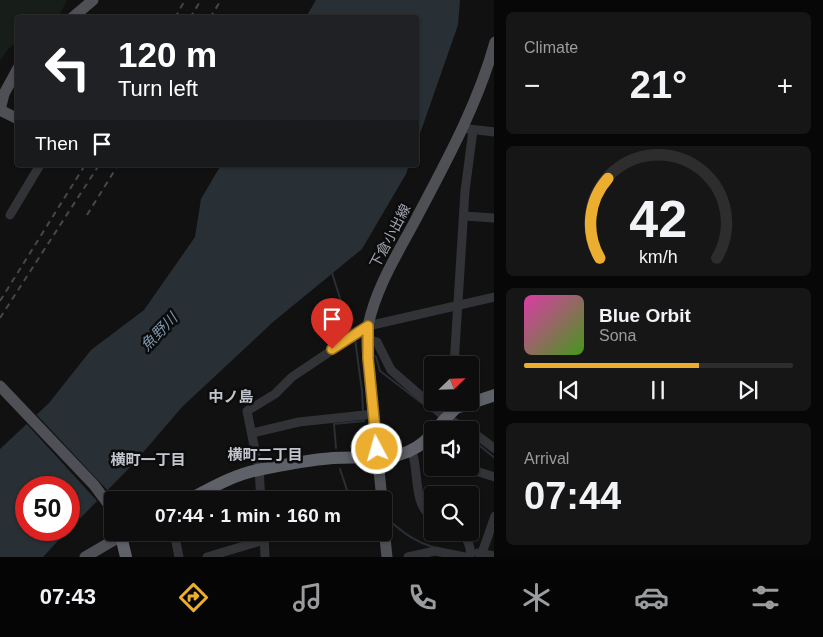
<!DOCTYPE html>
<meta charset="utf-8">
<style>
body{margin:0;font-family:Arial,"Noto Sans JP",sans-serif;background:#161617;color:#f1f3f6;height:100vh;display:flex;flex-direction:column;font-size:19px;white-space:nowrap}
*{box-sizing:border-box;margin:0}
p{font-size:16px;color:#9a9c9e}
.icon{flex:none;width:28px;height:28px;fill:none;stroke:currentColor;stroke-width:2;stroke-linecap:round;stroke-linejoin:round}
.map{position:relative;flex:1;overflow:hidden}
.details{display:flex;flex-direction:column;gap:12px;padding:12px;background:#070708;width:329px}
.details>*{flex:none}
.banner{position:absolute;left:15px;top:15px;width:404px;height:152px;border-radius:5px;box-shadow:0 1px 4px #0004,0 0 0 1px #2d2d2e;background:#202124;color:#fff;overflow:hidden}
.needle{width:32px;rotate:67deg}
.tools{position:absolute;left:424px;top:356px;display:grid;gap:10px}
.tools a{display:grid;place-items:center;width:55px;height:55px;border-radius:5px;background:#0d0d0e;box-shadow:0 1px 4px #0004,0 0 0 1px #2d2d2e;font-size:25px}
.speed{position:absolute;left:15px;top:476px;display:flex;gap:10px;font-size:25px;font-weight:700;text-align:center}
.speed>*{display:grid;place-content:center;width:65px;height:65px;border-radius:50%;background:#0d0d0e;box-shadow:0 1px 4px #0004,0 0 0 1px #2d2d2e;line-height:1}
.speed .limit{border:8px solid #d22;background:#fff;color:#111}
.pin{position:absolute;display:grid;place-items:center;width:42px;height:42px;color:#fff;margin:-51px -21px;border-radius:50% 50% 50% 0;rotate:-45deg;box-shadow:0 0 5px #0007}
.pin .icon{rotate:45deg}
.me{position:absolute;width:55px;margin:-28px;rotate:354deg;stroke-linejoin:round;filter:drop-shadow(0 0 4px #0008)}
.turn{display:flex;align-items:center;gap:18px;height:105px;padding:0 20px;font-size:22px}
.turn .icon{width:65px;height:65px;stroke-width:2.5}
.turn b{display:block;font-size:35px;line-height:42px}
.then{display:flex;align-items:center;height:48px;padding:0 20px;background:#0003;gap:10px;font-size:19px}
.big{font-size:38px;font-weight:800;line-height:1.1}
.details .tile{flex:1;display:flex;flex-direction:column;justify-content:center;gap:8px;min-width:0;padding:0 18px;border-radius:8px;background:#161617}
.details .dial{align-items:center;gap:0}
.dial svg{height:130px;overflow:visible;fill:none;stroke:#2d2d2e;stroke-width:7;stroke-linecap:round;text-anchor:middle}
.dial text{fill:#f1f3f6;stroke:none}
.song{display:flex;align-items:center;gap:15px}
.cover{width:60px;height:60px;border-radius:8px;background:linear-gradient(135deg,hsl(320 70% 55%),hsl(100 70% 35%))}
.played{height:5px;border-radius:2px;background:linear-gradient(90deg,#ebae30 65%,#2d2d2e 65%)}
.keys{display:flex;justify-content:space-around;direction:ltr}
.heat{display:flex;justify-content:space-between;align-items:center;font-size:28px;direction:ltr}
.trip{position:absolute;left:104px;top:491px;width:288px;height:50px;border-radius:5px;background:#0d0d0e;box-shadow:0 1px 4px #0004,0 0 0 1px #2d2d2e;font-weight:800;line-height:50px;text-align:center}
.tab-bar{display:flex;height:80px;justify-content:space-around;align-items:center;background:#050506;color:#9a9c9e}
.tab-bar .icon{width:35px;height:35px}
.tab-bar .on{color:#ebae30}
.tab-bar b{font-size:22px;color:#f1f3f6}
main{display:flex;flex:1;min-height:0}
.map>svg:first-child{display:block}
</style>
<main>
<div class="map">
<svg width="495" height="557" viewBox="0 0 495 557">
<rect width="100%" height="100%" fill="#111112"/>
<path fill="#171d18" d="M0,0H67L60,14L55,17L18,18L17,42L8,49L0,61Z"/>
<g fill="#282f35">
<path d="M316,0H460L458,25L416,145V18L306,17Z"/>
<path d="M221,165H409L406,174L362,249L273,322L182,407L134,463L69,530V488H26V530H68L43,557H0V449L49,403L91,350L144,310L195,237L201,199Z"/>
</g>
<path fill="#111112" d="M35,413L109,492L99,503L25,422Z"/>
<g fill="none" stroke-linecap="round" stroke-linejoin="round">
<g stroke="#282f35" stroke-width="2">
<path d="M332,273L340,298L352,332"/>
<path d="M355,339L362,391L363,411"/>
<path d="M371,353L376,357L380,371L427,407"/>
<path d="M448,424L459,430"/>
<path d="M470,438L495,458"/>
<path d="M336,448L334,424L364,421V418"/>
<path d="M340,469L349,496L352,499L360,500"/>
<path d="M391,522C405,534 416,542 433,547"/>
</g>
<g stroke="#323337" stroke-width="9">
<path d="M468,129L495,132"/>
<path d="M10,215L40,165"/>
<path d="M464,216L495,218"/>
<path d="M367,339L377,342L391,370L446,418L469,430"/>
<path d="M454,365L465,191L473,130"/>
<path d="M470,430L495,449"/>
<path d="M252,433L299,422L374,414"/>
<path d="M423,444L432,451"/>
<path d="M412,451C419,471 413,505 432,517"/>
<path d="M466,468L495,477"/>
<path d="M261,500L259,470L247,411L275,394L292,377L368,326L495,297"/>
<path d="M174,532L179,557"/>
<path d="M264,532L265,557"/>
<path d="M462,532C467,540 472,547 470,557"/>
<path d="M478,553L495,556"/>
<path d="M482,553L495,516"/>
<path d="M207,557L264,540"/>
<path d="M408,557L435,551L465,557"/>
</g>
<g stroke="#4e5056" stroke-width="11">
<path d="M72,18L93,0"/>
<path d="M0,110L4,94L18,68"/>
<path d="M0,110L18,119"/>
<path d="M0,386L94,485L112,509"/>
<path d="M382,500C378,458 373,417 370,375C368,359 365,341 368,326C376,287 398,253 416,219C446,162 478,104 495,42"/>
<path d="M382,509L387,557"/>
<path d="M85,557L121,536L120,532"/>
</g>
<g stroke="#5e6168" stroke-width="12">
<path d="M435,430L446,418L456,408L495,395"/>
<path d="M188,500C211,488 233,475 258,470C282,465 308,460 333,458C372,455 404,466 432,434"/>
<path d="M126,557L121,536L127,532"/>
</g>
<g stroke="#45474c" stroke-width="2" stroke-dasharray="6 5" stroke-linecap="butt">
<path d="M175,18L185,0"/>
<path d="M190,18L201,0"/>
<path d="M210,18L221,0"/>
<path d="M87,215L118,165"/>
<path d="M0,301L85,165"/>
<path d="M0,318L99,165"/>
</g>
</g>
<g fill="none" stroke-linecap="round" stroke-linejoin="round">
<defs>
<path id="route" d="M332,349L368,326V358L377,449"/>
</defs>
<use href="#route" stroke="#99711f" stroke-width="12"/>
<use href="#route" stroke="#ebae30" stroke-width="9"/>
</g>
<g text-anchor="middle" stroke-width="5" stroke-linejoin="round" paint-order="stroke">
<g font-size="14" fill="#a3a7b3" stroke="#0c0c0d">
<text transform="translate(390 236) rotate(-62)" y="5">下倉小出線</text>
</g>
<g font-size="15" font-style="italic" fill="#7a95ad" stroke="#0c0c0d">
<text transform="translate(159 332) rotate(-46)" y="5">魚野川</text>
</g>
<g font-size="15" font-weight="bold" fill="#c3c6cf" stroke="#0c0c0d">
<text x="231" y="402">中ノ島</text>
<text x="265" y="460">横町二丁目</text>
<text x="148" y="465">横町一丁目</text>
</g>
</g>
</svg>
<div class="tools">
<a><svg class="needle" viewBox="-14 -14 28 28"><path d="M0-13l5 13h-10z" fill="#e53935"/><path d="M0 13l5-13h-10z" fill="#9a9c9e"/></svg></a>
<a><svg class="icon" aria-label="sound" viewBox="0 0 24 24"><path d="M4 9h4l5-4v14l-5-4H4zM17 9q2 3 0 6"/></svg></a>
<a><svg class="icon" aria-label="search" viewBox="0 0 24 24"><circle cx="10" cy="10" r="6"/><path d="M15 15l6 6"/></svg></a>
</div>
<div class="speed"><div class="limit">50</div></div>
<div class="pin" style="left:332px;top:349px;background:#d93025"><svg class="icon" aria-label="arrive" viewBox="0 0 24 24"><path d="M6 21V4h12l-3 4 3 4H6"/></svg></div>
<svg class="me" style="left:377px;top:449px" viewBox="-20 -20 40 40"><circle r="17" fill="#ebae30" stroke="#fff" stroke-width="3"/><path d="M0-11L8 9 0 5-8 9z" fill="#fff"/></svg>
<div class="trip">07:44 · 1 min · 160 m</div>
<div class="banner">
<div class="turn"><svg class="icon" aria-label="left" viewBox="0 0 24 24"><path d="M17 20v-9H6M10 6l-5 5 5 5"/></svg><div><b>120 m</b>Turn left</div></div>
<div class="then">Then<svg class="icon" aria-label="arrive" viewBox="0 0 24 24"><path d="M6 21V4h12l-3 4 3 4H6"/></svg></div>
</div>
</div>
<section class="details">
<div class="tile"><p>Climate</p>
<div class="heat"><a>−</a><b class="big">21°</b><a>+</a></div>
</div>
<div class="tile dial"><svg viewBox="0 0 100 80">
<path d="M14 69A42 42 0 1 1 86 69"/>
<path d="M14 69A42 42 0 0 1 19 20" stroke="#ebae30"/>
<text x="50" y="56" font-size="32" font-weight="700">42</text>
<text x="50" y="72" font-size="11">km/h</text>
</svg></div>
<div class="tile">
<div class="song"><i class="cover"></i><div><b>Blue Orbit</b><p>Sona</p></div></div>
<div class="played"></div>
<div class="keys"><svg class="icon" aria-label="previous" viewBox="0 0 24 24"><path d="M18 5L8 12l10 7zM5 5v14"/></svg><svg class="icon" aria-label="pause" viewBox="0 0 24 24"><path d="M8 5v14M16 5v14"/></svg><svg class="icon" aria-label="next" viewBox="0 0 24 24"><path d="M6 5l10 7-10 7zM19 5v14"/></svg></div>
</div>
<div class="tile"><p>Arrival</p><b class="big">07:44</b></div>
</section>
</main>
<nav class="tab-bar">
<b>07:43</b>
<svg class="icon on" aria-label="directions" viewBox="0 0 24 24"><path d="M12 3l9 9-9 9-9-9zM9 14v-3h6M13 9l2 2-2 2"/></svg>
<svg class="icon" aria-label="music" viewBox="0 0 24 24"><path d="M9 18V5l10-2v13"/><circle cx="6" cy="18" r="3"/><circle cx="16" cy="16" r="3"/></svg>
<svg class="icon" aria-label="phone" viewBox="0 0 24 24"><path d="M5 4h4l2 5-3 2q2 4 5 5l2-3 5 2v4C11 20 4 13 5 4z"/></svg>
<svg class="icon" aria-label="climate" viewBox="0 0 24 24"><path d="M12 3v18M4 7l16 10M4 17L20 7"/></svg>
<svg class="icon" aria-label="car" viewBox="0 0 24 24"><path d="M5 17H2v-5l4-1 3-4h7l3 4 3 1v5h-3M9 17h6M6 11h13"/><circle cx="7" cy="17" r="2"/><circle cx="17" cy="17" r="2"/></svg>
<svg class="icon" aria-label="filters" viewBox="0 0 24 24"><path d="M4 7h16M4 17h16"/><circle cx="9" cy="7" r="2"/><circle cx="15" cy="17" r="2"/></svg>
</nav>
